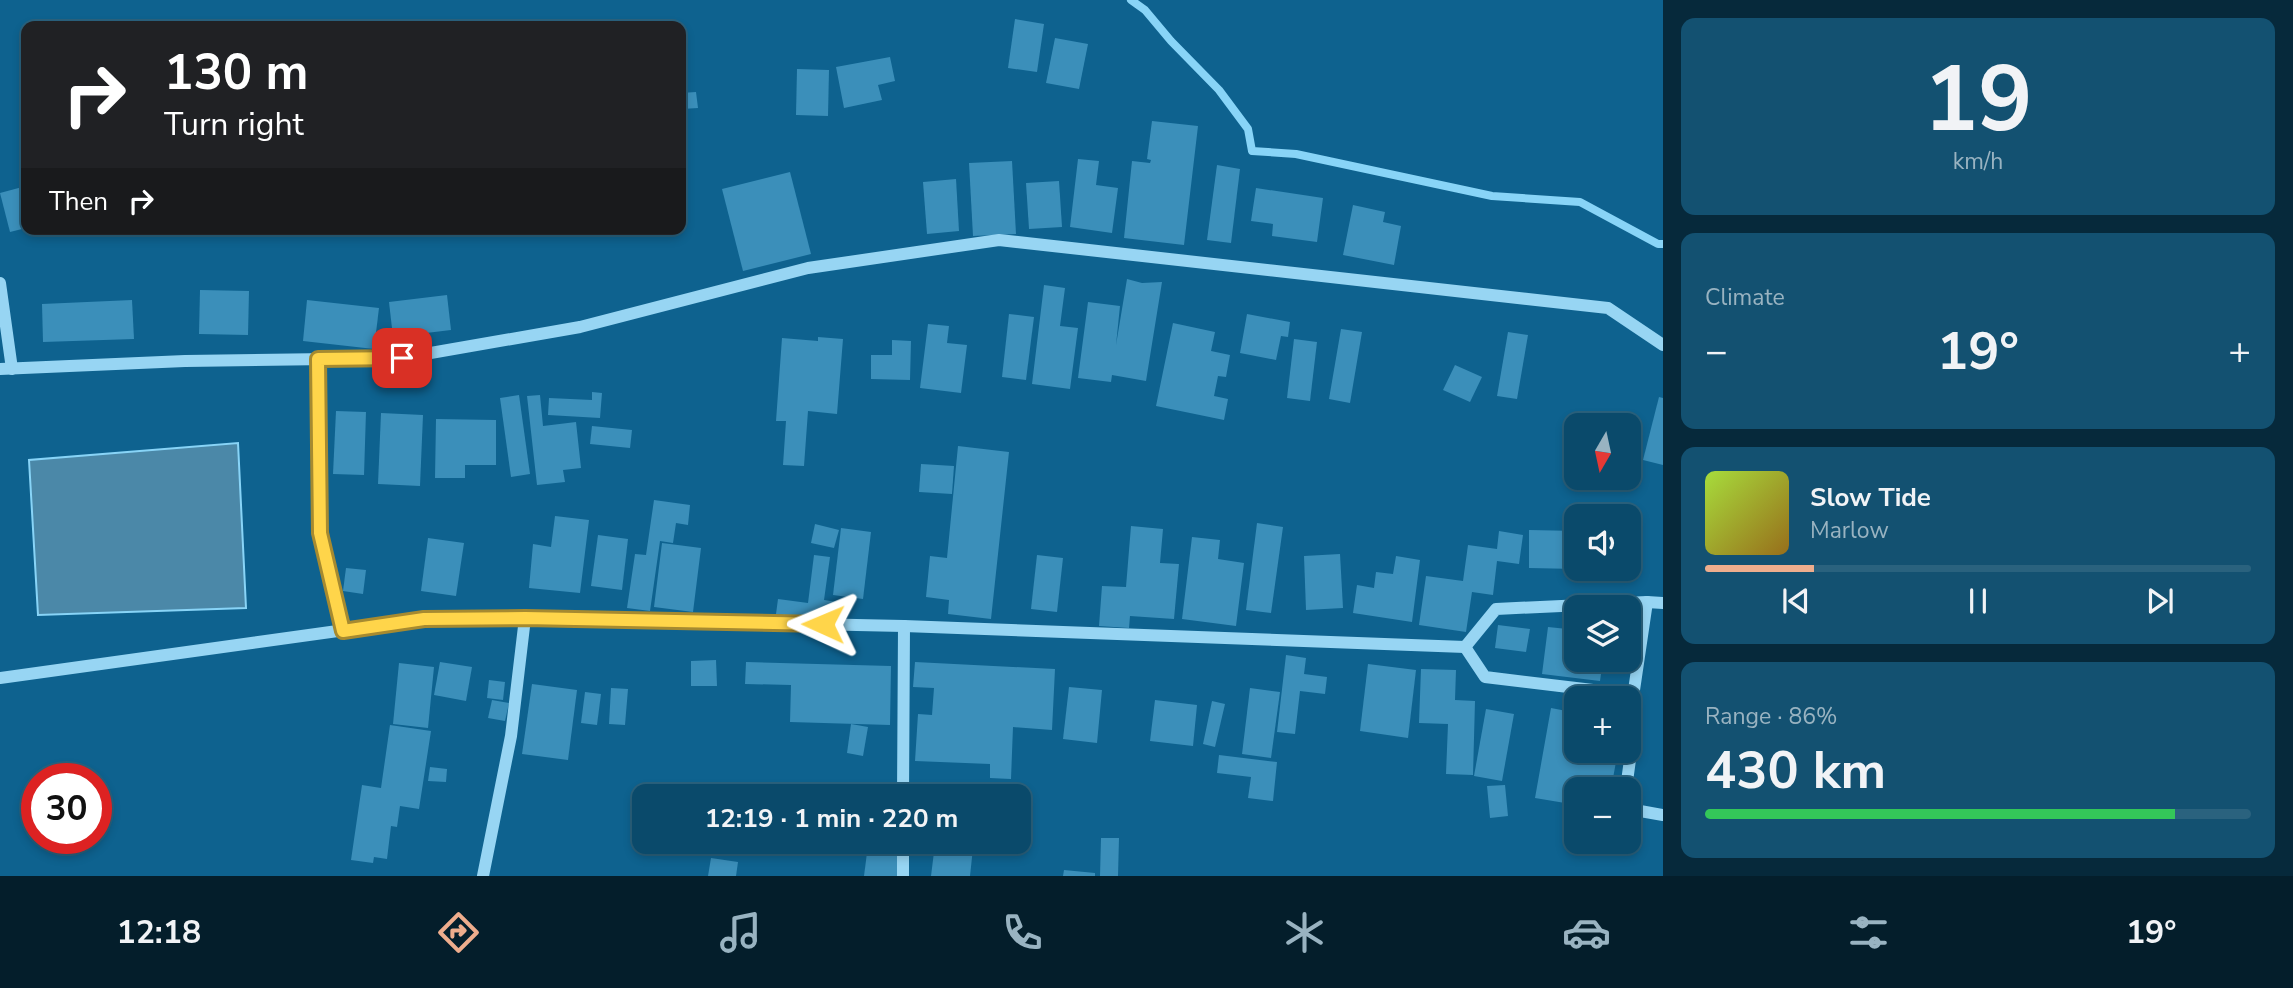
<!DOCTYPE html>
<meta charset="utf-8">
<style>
body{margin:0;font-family:"Nunito Sans",sans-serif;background:#135171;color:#f1f3f6;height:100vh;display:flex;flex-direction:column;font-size:26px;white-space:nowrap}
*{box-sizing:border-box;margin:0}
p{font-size:23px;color:#99b3c1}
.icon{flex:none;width:38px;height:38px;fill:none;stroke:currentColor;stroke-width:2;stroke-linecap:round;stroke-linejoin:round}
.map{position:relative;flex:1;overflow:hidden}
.side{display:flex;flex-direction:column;gap:18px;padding:18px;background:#06293b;width:630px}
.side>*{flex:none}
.banner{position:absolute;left:21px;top:21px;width:665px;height:214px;border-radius:14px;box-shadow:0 4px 10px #0003,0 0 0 2px #2a627e;background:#202124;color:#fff;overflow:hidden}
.needle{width:46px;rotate:189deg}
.buttons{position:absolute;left:1564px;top:413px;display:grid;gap:14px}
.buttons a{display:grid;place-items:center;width:77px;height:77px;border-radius:14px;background:#0a4a6b;box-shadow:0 4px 10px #0003,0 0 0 2px #2a627e;font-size:35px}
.speed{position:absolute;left:21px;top:763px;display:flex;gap:14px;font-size:35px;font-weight:700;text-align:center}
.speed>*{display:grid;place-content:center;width:91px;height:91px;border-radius:50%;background:#0a4a6b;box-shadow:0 4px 10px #0003,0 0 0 2px #2a627e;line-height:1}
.speed .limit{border:10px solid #d22;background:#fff;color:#111}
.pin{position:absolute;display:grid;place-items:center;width:60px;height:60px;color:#fff;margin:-30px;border-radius:14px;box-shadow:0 4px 10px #0006}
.me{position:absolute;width:77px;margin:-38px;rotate:271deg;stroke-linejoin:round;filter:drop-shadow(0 0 5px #0008)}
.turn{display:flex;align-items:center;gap:24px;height:147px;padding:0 28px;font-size:32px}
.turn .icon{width:91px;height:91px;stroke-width:2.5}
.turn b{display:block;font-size:49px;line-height:60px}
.then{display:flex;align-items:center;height:66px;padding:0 28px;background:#0003;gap:14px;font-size:26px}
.big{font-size:52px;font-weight:700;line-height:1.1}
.side .card{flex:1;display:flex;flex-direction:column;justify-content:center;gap:10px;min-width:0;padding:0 24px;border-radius:14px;background:#135171}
.side .dial{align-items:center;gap:0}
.dial b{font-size:91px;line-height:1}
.song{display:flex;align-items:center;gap:21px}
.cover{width:84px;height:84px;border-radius:10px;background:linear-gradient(135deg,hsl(80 70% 55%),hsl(40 70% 35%))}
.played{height:7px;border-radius:4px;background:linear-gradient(90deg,#eead8d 20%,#2a627e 20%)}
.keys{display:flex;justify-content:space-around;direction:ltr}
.heat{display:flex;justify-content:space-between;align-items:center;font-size:38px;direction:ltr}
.charge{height:10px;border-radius:5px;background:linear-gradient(90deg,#34c759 86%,#2a627e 0)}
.trip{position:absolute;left:632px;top:784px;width:399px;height:70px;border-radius:14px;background:#0a4a6b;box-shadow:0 4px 10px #0003,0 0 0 2px #2a627e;font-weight:700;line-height:70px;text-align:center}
.dock{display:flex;height:112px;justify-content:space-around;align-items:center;background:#041e2b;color:#99b3c1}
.dock .icon{width:49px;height:49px}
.dock .current{color:#eead8d}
.dock b{font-size:32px;color:#f1f3f6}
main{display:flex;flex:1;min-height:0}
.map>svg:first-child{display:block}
</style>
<main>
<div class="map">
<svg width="1663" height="876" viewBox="0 0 1663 876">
<rect width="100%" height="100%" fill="#0e628f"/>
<path fill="#4b88a8" stroke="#88d4f7" stroke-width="2" d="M238,443L246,608L38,615L29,460Z"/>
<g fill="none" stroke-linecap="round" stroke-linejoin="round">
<path stroke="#88d4f7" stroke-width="8" d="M1131,0L1145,10L1171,41L1219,90L1248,129L1252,151L1296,154L1492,196L1580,202L1658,244H1663"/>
</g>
<g fill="#3b8fba">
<path d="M1015,19L1044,24L1037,72L1008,68Z"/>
<path d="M1055,38L1088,44L1079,89L1046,83Z"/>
<path d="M890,57L895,81L878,85L882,100L844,108L836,67Z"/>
<path d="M797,69L829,70L828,116L796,115Z"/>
<path d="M696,92L698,108L682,109L681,93Z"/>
<path d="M1152,121L1198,126L1184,245L1124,238L1132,161L1150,163L1151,160L1147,159Z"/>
<path d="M1078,159L1099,161L1096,185L1118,188L1112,233L1070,227Z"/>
<path d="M1012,161L1016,234L973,236L969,163Z"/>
<path d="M1217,165L1240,169L1231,243L1207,240Z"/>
<path d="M790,172L811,254L743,271L722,189Z"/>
<path d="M956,179L959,231L927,234L923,182Z"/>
<path d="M1059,181L1062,227L1029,229L1026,183Z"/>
<path d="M26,186V228L10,232L0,193Z"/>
<path d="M1256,188L1323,198L1317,242L1272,236L1273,224L1251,221Z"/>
<path d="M1353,205L1385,212L1383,222L1401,226L1394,265L1343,255Z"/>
<path d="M1127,279L1142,283L1162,282L1146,381L1112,375L1111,382L1078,378L1088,302L1120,306L1116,345Z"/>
<path d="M1044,285L1065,288L1060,326L1078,328L1070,389L1032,384Z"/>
<path d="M200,290L249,291L248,335L199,334Z"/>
<path d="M447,295L451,330L393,337L389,302Z"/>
<path d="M132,300L134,339L43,342L42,304Z"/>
<path d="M307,300L379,308L374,349L303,341Z"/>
<path d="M1009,314L1034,317L1026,380L1002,377Z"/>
<path d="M1247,314L1290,322L1288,337L1281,336L1276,360L1240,353Z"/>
<path d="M1173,323L1215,332L1211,351L1230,355L1226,377L1218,376L1214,396L1228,399L1224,420L1156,406Z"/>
<path d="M928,324L949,326L947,343L967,345L961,393L920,388Z"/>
<path d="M1341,329L1362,332L1350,403L1329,399Z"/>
<path d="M1508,332L1528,335L1517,399L1497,396Z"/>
<path d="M818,337L843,339L837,414L808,411L804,466L783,465L786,421H776L782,338L818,341Z"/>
<path d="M1294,339L1317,342L1310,401L1287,398Z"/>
<path d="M892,340L911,341L910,380L871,379V355H892Z"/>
<path d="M1455,365L1482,377L1470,402L1443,390Z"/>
<path d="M592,392L602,393L600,418L548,415L549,398L592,400Z"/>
<path d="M519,395L530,474L511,477L500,398Z"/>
<path d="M540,395L543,426L576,422L581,468L563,470L565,482L537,485L527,396Z"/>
<path d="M1659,397L1663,398V465L1643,460Z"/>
<path d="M336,411L366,412L364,475L333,474Z"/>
<path d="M381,413L423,415L420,486L378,484Z"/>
<path d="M436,419L496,420V465H465V478H435Z"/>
<path d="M592,426L632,430L630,448L590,444Z"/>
<path d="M958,446L1009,452L991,619L948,614L949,600L926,597L930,556L947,558Z"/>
<path d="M921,464L954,466L952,494L919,492Z"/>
<path d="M654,500L690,505L688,525L676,523L673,543L660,541L650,611L627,608L635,554L646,555Z"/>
<path d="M555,516L589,520L580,593L529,588L533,544L551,547Z"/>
<path d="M1257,523L1283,527L1271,613L1246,610Z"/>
<path d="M815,524L839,530L834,548L811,543Z"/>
<path d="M1131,526L1163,529L1160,563L1179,564L1174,619L1130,616L1129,628L1099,626L1102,586L1126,587Z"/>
<path d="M841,528L871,532L863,599L833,595Z"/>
<path d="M1529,530L1577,531V569L1529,568Z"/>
<path d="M1499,531L1523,535L1519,564L1497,561L1493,595L1472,592L1466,632L1419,625L1426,576L1463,581L1468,545L1497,549Z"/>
<path d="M598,535L628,539L622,590L591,586Z"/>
<path d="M1192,537L1220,540L1218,559L1244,563L1236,626L1182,619Z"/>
<path d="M428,538L464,543L456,596L421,591Z"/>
<path d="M662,543L701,548L693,612L654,607Z"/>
<path d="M1340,554L1343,608L1306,610L1304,556Z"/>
<path d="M814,555L830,557L824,600L837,602L834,622L776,614L778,599L808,603Z"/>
<path d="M1037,555L1063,558L1057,612L1031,609Z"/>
<path d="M1396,556L1420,560L1412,622L1353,613L1357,585L1374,588L1376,572L1393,574Z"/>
<path d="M346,568L366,570L363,594L343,591Z"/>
<path d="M1498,625L1530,629L1526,652L1495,648Z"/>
<path d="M1548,627L1577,630V660H1603L1600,681L1542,674Z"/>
<path d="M1286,655L1306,658L1304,674L1327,677L1325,694L1300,691L1295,734L1277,732Z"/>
<path d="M716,660L717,686H691V661Z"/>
<path d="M440,662L472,667L466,701L434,695Z"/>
<path d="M746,662L891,666L890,725L790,722L791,685L745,684Z"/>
<path d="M915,662L1055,669L1052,730L1013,727L1011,779L990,778V764L915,761L918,714L932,715L934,688L913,687Z"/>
<path d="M399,663L434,667L428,728L393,724Z"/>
<path d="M1368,664L1416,670L1408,738L1360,731Z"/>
<path d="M1421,669L1456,670L1455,700L1475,701L1473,775L1446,774L1448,724L1419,723Z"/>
<path d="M489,680L505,682L503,700L487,698Z"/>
<path d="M532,684L577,690L568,760L522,754Z"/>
<path d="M1069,687L1102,690L1097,743L1063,739Z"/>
<path d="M611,688L628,689L625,725L609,724Z"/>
<path d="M1250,688L1280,692L1271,758L1242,754Z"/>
<path d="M585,692L601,694L597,725L581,723Z"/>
<path d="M492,700L509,703L505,721L488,718Z"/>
<path d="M1155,700L1197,705L1193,746L1150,741Z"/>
<path d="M1212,701L1225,704L1215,747L1203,744Z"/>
<path d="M1551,708L1577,713V751H1618L1611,789H1577V805L1535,798Z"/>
<path d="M1486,709L1514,714L1502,781L1474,776Z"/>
<path d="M851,724L868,727L863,756L847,753Z"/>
<path d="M390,725L431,731L419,809L400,806L397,827L391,826L387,859L374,857L373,863L351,860L362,785L381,788Z"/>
<path d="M1219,755L1277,762L1273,801L1248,798L1251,777L1217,773Z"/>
<path d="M430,767L447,769L446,782L428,781Z"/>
<path d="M1505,785L1508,816L1490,818L1487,786Z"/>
<path d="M1101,838H1119L1118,876H1100Z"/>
<path d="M935,844L973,848L970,876H931Z"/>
<path d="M868,845L901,849L897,876H864Z"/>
<path d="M711,858L738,862L736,876H708Z"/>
<path d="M1064,870L1095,873V876H1063Z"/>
</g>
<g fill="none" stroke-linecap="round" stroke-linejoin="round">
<g stroke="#97d5f3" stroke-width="12">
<path d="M0,283L12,369"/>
<path d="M318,359L320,533L343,630"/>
<path d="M0,369L185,361L402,358L580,327L808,268L999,240L1608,308L1663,345"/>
<path d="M1465,647L1485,677L1618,693L1633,697L1637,708L1626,789"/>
<path d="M0,678L424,619L525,618L904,626L1465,647L1496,609L1647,602L1663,603"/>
<path d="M1633,697L1647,602"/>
<path d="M903,796L904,626"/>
<path d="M1629,809L1663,815"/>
<path d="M483,876L511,736L525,618"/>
<path d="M903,876V842"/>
</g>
</g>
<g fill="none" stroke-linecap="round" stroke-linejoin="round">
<defs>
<path id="route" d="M402,358L318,359L320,533L343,631L424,619L525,618L823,624"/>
</defs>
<use href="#route" stroke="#a68a30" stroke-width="18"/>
<use href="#route" stroke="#ffd54a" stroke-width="12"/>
</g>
</svg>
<div class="buttons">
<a><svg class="needle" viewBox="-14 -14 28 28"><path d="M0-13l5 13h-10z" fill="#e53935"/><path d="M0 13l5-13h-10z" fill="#99b3c1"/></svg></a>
<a><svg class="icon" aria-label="sound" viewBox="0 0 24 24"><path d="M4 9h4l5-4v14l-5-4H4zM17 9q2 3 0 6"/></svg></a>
<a><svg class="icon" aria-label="layers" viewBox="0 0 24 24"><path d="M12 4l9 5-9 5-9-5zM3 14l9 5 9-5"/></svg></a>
<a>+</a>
<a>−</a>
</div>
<div class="speed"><div class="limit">30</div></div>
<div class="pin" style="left:402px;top:358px;background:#d93025"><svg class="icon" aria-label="arrive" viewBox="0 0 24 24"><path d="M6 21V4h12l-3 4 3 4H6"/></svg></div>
<svg class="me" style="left:823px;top:624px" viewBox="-20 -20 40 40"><path d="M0-17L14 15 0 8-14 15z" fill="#ffd54a" stroke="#fff" stroke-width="4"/></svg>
<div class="trip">12:19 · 1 min · 220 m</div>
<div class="banner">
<div class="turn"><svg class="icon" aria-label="right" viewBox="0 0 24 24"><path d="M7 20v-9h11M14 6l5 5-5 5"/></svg><div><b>130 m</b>Turn right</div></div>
<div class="then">Then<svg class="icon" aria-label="right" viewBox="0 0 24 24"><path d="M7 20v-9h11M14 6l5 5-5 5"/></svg></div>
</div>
</div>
<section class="side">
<div class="card dial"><b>19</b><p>km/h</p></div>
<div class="card"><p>Climate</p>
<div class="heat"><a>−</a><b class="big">19°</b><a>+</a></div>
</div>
<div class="card">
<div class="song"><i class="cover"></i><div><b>Slow Tide</b><p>Marlow</p></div></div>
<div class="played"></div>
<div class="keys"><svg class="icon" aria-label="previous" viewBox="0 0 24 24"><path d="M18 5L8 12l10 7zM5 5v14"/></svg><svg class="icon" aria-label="pause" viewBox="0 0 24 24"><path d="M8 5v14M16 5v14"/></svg><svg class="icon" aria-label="next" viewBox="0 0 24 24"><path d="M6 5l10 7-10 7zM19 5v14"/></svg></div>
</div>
<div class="card"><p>Range · 86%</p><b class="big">430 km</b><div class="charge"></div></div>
</section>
</main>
<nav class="dock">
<b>12:18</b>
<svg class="icon current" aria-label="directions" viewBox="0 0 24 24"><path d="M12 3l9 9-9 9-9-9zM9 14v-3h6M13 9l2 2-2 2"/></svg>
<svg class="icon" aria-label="music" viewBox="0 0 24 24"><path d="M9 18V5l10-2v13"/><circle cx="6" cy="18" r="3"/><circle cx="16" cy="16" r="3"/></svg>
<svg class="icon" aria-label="phone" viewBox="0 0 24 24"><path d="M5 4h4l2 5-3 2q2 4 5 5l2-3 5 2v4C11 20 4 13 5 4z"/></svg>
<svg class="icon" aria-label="climate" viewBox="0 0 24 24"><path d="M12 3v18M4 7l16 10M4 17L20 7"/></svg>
<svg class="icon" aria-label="car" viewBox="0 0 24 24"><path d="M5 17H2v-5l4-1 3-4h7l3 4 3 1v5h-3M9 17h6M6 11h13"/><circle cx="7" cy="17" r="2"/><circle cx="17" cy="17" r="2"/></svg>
<svg class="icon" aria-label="filters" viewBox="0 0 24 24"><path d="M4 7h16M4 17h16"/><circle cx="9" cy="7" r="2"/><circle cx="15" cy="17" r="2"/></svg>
<b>19°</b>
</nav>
